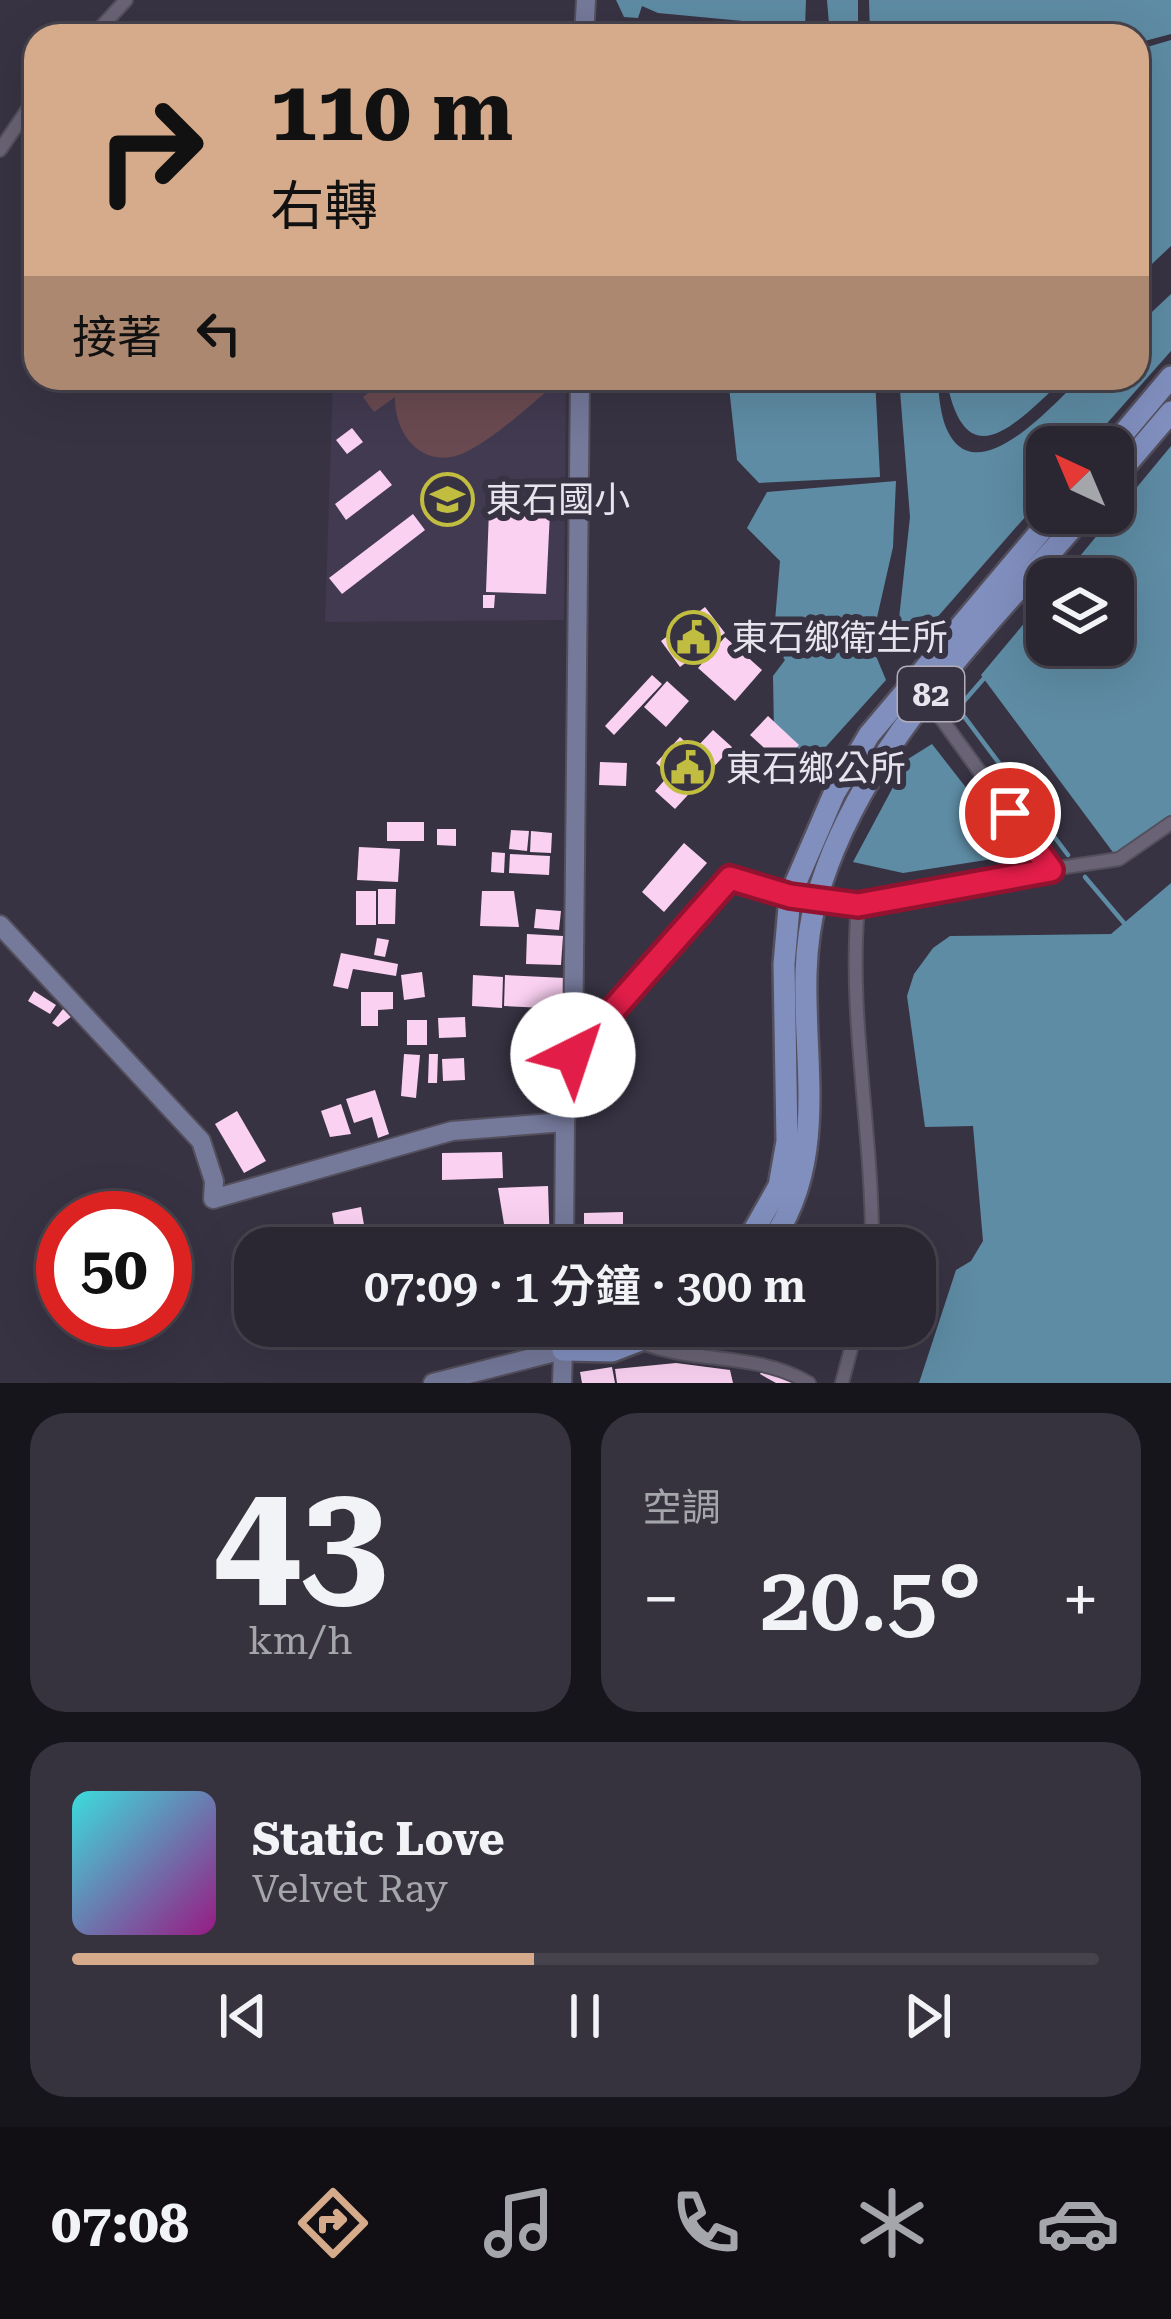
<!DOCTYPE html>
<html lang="zh-TW">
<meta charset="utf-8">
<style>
body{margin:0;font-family:"Roboto Serif","Noto Sans TC",serif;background:#36323e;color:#f1f3f6;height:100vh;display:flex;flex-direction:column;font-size:45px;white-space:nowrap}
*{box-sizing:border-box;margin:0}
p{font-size:39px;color:#a5a5ac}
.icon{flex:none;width:66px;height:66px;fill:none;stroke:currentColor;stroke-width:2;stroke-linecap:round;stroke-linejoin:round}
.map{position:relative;height:1383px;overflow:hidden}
.details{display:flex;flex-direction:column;gap:30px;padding:30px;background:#17151c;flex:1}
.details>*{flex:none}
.hud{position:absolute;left:24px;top:24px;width:1125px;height:366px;border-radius:36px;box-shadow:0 12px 48px #0002,0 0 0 3px #46434d;background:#d6ab8b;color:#111;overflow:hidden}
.needle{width:78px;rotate:316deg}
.buttons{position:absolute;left:1026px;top:426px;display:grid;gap:24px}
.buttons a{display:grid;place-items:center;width:108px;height:108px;border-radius:24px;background:#2a2632;box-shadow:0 12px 48px #0002,0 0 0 3px #46434d;font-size:60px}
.speed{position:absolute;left:36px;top:1191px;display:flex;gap:24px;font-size:60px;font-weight:700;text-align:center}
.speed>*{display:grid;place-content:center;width:156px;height:156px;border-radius:50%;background:#2a2632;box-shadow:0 12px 48px #0002,0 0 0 3px #46434d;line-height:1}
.speed .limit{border:18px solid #d22;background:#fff;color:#111}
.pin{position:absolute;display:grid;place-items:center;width:102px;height:102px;color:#fff;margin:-51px;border:6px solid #fff;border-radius:50%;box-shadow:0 3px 12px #0007}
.me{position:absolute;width:132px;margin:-66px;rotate:41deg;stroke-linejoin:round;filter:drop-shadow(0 0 9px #0008)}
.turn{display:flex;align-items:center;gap:42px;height:252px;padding:0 48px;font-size:54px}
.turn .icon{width:156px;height:156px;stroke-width:2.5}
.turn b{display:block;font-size:84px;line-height:102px}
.then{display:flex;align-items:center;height:114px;padding:0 48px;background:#0003;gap:24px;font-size:45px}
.big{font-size:90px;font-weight:600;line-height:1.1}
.details .tile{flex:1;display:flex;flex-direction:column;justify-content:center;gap:18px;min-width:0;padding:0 42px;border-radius:36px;background:#36323e}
.details .dial{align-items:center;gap:0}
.dial b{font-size:156px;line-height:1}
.song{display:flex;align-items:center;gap:36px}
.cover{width:144px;height:144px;border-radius:18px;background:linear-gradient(135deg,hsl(180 70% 55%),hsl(310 70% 35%))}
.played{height:12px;border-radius:6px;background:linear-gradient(90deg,#d6ab8b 45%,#46434d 45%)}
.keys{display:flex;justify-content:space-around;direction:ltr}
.heat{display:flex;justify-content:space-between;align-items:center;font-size:66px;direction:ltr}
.details .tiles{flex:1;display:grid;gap:30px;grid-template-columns:1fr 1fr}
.tile:last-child{grid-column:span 2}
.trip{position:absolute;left:234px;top:1227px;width:702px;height:120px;border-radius:36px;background:#2a2632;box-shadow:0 12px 48px #0002,0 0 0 3px #46434d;font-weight:600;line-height:120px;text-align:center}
.tabs{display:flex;height:192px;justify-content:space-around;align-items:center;background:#110f14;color:#a5a5ac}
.tabs .icon{width:84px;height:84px}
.tabs .on{color:#d6ab8b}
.tabs b{font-size:54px;color:#f1f3f6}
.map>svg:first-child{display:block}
</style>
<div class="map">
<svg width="1171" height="1383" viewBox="0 0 1171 1383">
<rect width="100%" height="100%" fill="#383343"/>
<path fill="#423a50" d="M333,378H566L564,620L325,622Z"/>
<path fill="#694a50" d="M388,378H562C534,402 502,432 470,450C427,474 394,438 395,397L374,412L363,397Z"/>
<g fill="#5e8ca4">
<path d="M616,0H806L805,27L658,13L642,6L638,18L624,17Z"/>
<path d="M827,0H858V36H830Z"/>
<path d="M869,0H1171V34L1137,43V36H870Z"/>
<path d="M1171,40V246L1137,278V50Z"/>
<path d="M1171,294V351L1086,447H1047V492L906,653L898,628L910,517L899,378H937C939,393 940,411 945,425C973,499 1055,402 1081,378H1137V326Z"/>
<path d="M728,378H875L880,477L759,483L737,460Z"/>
<path d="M946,378H1065C1017,422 966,483 946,378Z"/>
<path d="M1171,446V819L1118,859L981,675L1047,596V645H1113V579H1061Z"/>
<path d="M896,481L893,547L871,644L886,680L814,760L774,732L773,676L785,660L773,645L780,561L747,528L767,492Z"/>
<path d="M932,744L1010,844L1038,852L903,873L853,862L908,759Z"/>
<path d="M1171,883V1383H919L956,1270L971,1261L983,1241L973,1126L925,1127L907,996L914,974L933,948L950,936L1111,934Z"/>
</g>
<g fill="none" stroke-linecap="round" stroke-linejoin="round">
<g stroke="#5e8ca4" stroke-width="4.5">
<path d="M918,635L915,650L922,660"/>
<path d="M945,691L1068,855"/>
<path d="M958,708L986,676"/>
<path d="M1085,877L1124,923"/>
</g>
</g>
<g fill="#fad1f1">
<path d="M352,428L363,442L347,454L336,440Z"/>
<path d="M380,470L392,485L346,520L335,504Z"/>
<path d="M489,510L550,512L546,594L486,592Z"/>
<path d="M413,514L425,530L342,594L329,578Z"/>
<path d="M483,595H495L494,608H483Z"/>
<path d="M705,607L725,633L680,667L661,641Z"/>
<path d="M725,637L762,670L735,701L698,668Z"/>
<path d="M652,675L662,684L614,735L605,726Z"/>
<path d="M667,681L689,701L666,727L644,707Z"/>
<path d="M768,716L799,745L782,764L750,735Z"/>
<path d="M713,730L732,747L675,809L655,791L669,775L656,763L680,737L694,750Z"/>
<path d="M600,762L627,763L626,786L599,785Z"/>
<rect x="387" y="822" width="37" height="19"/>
<path d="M437,829H456V846L437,845Z"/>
<path d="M511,830L529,831L527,851L509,849Z"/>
<path d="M531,831L552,833L551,853L530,852Z"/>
<path d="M684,843L707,863L664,912L642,892Z"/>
<path d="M359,847L400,849L398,882L357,880Z"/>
<path d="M492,852L505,853L504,873L491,872Z"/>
<path d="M510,854L550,856L549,875L509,873Z"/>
<path d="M378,889H396L395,924H378Z"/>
<rect x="356" y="891" width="20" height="34"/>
<path d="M482,891H514L519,927L480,926Z"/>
<path d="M536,909L561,911L559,930L534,928Z"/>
<path d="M527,934L563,936L561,965L526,964Z"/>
<path d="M377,938L389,940L385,957L374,955Z"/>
<path d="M341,953L398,964L396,976L353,969L348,989L333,986Z"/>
<path d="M422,972L425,997L404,1000L401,975Z"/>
<path d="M473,975L503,977L502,1008L472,1006Z"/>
<path d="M505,975L565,978L563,1009L504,1006Z"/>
<path d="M34,991L56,1005L50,1014L28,1001Z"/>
<path d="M361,992H393V1009L378,1010V1026H361Z"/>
<path d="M63,1009L72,1016L58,1027L52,1023Z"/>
<path d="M465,1017L466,1037L439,1038L438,1018Z"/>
<rect x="407" y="1020" width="20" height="25"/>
<path d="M404,1054L420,1055L416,1098L401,1096Z"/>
<path d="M429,1054H438L437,1083H428Z"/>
<path d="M464,1058L465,1080L443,1081L442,1059Z"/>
<path d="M375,1090L389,1134L378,1138L372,1117L354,1123L346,1099Z"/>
<path d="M341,1104L351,1134L330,1137L321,1111Z"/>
<path d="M237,1111L266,1161L244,1173L215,1124Z"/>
<path d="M502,1152L503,1178L442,1180V1153Z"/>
<path d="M548,1186L550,1248H508L498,1188Z"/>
<path d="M361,1207L365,1231L336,1236L332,1213Z"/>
<path d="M623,1212V1248H584V1213Z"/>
<path d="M378,1230L380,1242L364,1245L362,1233Z"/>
<path d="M360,1234L362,1245L337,1248L336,1238Z"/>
<path d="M287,1236L289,1248H255V1261L249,1262L245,1243Z"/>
<path d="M447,1239L449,1248H420V1247Z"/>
<path d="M274,1326H314V1328L277,1341Z"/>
<path d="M326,1326H380V1327L330,1340Z"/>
<path d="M489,1326H504L508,1347L493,1350Z"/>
<path d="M508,1326H548L549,1338L508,1340Z"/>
<path d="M797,1329L821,1333L819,1348L795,1345Z"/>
<path d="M676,1363L730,1370L733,1383H617L615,1369Z"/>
<path d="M765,1366L793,1383H776L760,1374Z"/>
<path d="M612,1367L615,1383H582L580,1372Z"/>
</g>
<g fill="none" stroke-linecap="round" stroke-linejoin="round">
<defs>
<g id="street">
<path d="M93,36L126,0"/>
<path d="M0,150L36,97"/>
<path d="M927,699L1051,870"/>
<path d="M816,901L858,905L939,886L1119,859L1171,823"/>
<path d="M858,905C848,1019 873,1133 872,1248"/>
<path d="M642,1343C697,1364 757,1352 809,1383"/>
<path d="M842,1383L857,1326"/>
</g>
<g id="secondary">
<path d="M584,36L586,0"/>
<path d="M0,925L201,1141L214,1181L213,1199L452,1131L565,1122"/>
<path d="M573,1055L580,378"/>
<path d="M564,1248L565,1122L573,1055L730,878L816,901"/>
<path d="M433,1383L563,1350"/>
<path d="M562,1383L564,1326"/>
</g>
<g id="primary">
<path d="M1112,447L1171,377"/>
<path d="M1113,480L1171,412"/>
<path d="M744,1248L779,1186L787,1141L784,964L790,896L834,794L869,735L1056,513"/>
<path d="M767,1248C845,1144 784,1015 816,901C859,747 985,631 1085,513"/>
<path d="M576,1345L626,1326"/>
<path d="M563,1350L612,1351L677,1326"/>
</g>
</defs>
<use href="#street" stroke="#534f5c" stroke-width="16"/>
<use href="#secondary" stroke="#534f5c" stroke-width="22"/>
<use href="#primary" stroke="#534f5c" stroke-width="26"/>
<use href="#street" stroke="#696375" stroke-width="12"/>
<use href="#secondary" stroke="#75799a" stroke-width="18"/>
<use href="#primary" stroke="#818fbf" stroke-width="21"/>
</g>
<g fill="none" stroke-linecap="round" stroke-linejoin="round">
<defs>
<path id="route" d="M573,1055L730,878L790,896L858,905L1051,870L1010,813"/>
</defs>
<use href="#route" stroke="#92132f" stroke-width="30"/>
<use href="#route" stroke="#e11d48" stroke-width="21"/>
</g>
<defs>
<symbol id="school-ring" viewBox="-11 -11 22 22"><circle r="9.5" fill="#383343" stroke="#c1bd40" stroke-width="1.5"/><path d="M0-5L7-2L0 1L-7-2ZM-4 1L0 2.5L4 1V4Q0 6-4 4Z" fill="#c1bd40"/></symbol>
<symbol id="civic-ring" viewBox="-11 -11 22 22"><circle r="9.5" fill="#383343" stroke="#c1bd40" stroke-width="1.5"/><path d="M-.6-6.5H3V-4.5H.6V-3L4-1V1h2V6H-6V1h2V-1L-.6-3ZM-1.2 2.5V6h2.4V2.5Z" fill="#c1bd40"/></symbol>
</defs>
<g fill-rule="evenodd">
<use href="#school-ring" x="418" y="470" width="59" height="59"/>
<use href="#civic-ring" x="664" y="608" width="59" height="59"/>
<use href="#civic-ring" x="658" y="738" width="59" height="59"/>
</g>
<g text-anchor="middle" stroke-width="12" stroke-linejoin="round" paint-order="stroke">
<rect fill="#383343" stroke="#b2afbb" stroke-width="3" x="898" y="667" width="66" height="54" rx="9"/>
<g font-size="33" font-weight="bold" fill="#e7e4ee">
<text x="931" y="706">82</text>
</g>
<g font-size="36" fill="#e7e4ee" stroke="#383343" text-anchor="start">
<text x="486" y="512">東石國小</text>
<text x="732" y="650">東石鄉衛生所</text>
<text x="726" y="781">東石鄉公所</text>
</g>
</g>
</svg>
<div class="buttons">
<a><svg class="needle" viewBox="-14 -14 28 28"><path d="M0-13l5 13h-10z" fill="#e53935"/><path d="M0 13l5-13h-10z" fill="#a5a5ac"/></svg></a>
<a><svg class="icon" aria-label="layers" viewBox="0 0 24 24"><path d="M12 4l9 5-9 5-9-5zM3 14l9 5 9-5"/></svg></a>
</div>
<div class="speed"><div class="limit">50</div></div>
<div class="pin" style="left:1010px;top:813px;background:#d93025"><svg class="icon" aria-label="arrive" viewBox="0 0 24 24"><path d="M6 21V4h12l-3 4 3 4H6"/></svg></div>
<svg class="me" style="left:573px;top:1055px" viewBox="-20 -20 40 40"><circle r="19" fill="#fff"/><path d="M0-13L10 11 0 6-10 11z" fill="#e11d48"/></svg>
<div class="trip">07:09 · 1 分鐘 · 300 m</div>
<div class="hud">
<div class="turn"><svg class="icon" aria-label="right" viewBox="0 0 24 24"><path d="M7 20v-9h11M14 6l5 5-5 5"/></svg><div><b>110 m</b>右轉</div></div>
<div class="then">接著<svg class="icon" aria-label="left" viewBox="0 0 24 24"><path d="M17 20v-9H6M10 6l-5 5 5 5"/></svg></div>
</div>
</div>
<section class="details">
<div class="tiles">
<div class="tile dial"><b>43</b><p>km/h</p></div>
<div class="tile"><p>空調</p>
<div class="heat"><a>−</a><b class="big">20.5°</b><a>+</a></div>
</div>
<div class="tile">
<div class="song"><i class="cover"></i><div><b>Static Love</b><p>Velvet Ray</p></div></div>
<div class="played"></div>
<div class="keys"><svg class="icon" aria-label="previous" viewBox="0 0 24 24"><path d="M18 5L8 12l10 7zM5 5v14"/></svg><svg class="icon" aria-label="pause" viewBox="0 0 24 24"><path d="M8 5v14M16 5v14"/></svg><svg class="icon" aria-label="next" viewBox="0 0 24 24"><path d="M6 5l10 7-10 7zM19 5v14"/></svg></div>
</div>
</div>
</section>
<nav class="tabs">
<b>07:08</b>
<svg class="icon on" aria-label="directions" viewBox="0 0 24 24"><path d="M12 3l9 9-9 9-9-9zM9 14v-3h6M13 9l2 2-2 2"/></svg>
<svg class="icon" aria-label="music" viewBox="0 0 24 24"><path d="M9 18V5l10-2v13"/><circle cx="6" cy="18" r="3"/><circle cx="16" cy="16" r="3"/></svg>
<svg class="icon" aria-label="phone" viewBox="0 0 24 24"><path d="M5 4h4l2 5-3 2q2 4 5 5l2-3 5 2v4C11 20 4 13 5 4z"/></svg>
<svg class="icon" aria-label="climate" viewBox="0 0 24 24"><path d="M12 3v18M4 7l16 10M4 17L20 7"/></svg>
<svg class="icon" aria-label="car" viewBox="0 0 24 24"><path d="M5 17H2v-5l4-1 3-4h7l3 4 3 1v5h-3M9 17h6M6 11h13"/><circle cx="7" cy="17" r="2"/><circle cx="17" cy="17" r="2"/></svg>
</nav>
